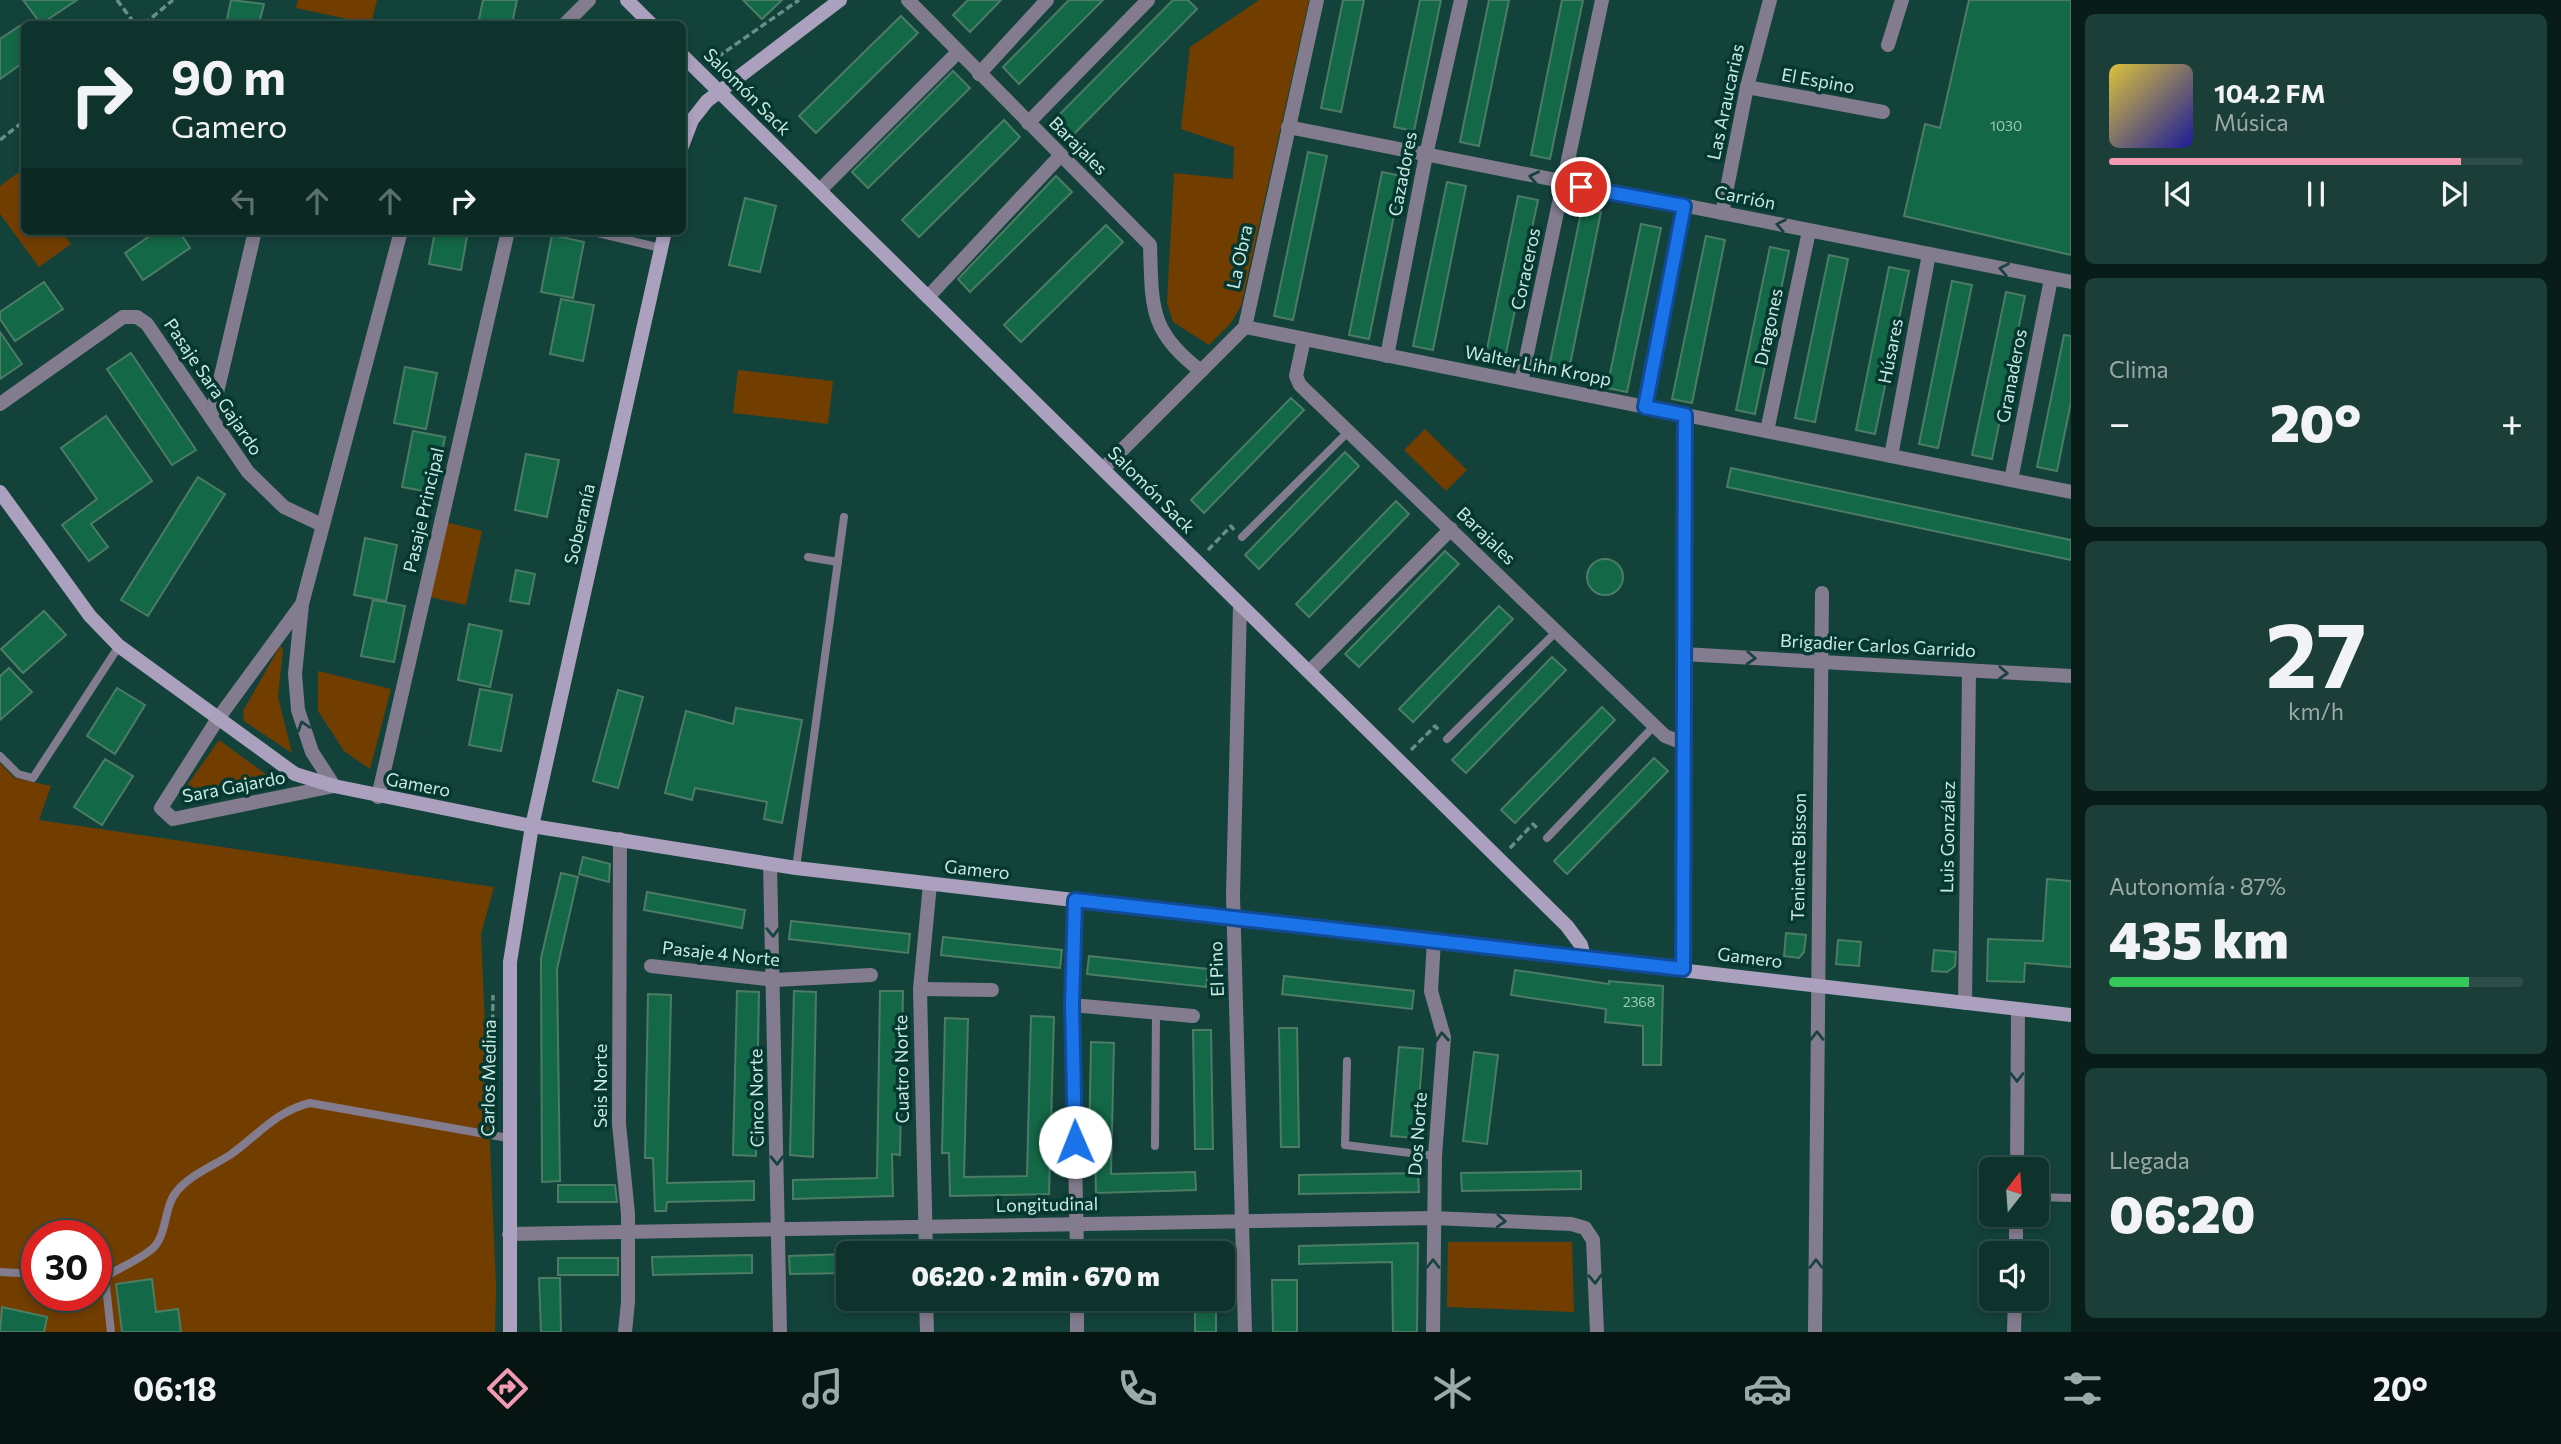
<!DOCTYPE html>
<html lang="es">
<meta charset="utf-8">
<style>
body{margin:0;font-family:Commissioner,sans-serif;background:#1c3e38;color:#f1f3f6;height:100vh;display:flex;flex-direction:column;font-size:26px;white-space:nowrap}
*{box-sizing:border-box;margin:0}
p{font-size:23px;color:#9baaa9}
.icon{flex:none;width:38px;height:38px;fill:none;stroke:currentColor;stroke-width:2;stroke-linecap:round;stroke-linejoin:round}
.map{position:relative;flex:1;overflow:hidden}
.drawer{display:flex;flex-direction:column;gap:14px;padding:14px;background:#081c18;width:490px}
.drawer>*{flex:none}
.banner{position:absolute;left:21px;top:21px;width:665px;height:214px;border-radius:10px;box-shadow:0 4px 10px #0003,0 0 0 2px #2e4d48;background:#0e322c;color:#f1f3f6;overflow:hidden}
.needle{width:46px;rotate:17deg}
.tools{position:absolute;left:1979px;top:1157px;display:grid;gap:14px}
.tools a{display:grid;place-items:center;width:70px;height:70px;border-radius:10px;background:#0e322c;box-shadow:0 4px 10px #0003,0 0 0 2px #2e4d48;font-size:35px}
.speed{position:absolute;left:21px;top:1220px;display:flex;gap:14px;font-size:35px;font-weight:700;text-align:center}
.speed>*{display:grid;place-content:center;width:91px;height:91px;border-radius:50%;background:#0e322c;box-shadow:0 4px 10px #0003,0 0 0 2px #2e4d48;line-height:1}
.speed .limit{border:10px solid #d22;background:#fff;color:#111}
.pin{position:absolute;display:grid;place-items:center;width:60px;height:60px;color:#fff;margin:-30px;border:4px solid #fff;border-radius:50%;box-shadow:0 2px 7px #0007}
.me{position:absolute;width:77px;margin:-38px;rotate:359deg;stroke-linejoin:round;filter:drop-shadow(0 0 5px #0008)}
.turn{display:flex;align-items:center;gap:24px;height:147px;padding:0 35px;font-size:32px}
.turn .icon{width:91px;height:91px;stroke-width:2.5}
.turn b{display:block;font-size:49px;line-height:60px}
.lanes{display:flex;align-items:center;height:66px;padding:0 35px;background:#0003;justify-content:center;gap:35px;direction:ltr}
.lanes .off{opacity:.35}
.big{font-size:52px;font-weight:800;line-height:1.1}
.drawer .tile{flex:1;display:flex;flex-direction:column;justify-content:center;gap:10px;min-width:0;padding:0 24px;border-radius:10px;background:#1c3e38}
.drawer .dial{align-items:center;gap:0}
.dial b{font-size:91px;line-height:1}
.song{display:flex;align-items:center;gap:21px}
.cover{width:84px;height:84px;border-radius:10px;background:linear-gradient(135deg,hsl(50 70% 55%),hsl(240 70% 35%))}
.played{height:7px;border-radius:4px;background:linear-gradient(90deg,#f19ab2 85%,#2e4d48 85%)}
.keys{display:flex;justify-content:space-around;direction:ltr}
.heat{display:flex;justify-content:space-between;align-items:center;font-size:38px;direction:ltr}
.charge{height:10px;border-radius:5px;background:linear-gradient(90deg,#34c759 87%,#2e4d48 0)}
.trip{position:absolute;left:836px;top:1241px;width:399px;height:70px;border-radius:10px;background:#0e322c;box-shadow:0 4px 10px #0003,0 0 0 2px #2e4d48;font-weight:800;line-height:70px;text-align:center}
.dock{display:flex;height:112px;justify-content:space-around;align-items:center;background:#061412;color:#9baaa9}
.dock .icon{width:49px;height:49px}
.dock .selected{color:#f19ab2}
.dock b{font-size:32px;color:#f1f3f6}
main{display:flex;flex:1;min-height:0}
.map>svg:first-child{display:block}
</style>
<main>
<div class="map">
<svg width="2071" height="1332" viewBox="0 0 2071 1332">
<rect width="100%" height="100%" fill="#13423b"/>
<g fill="#723e00" fill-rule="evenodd">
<path d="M298,0H377L371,24L296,8Z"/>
<path d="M1259,0H1309L1241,306L1231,323L1209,345L1173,322L1167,303L1174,173L1233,179L1234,147L1181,129L1190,47Z"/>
<path d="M19,172L24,180V231H62L71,244L39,267L0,214V186Z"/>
<path d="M738,370L833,381L828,424L733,413Z"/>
<path d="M1425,429L1467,470L1446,491L1404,450Z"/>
<path d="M441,521L482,531L466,605L425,596Z"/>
<path d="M280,646L283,649L278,697L292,753L244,721L243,711Z"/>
<path d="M318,671L391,689L370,769L344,751L318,711Z"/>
<path d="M219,740L271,778L269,787L189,802L186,787Z"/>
<path d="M0,763L15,778L51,786L39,820L494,887L481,934L496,1286L495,1332H0ZM37,1236H96V1295H37Z"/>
<path d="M1448,1242H1572L1574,1312L1447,1307Z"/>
</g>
<g fill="#136847" stroke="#4c7c64" stroke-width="2">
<path d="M23,0H77L41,24Z"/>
<path d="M231,0L264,4L259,24H226Z"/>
<path d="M483,0H517L512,24H478Z"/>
<path d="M743,0H782L762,19Z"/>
<path d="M968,0H1001L970,32L953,15Z"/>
<path d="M1069,0H1103L1019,84L1003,67Z"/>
<path d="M1173,0H1188L1197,9L1069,139L1052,122Z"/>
<path d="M1343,0H1364L1341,112L1321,108Z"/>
<path d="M1420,0H1441L1414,131L1394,127Z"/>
<path d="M1489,0H1509L1479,146L1460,142Z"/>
<path d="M1562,0H1583L1550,159L1531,155Z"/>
<path d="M1969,0H2071V255L1904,216L1925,124L1940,128Z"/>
<path d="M901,16L918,33L816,133L799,116Z"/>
<path d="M24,23V62L0,79V39Z"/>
<path d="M953,71L970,88L868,188L852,172Z"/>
<path d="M1004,120L1020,137L919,237L902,220Z"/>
<path d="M1308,152L1327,156L1293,320L1274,316Z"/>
<path d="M1382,172L1402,176L1369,339L1349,335Z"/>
<path d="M1056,176L1072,192L970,292L958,279Z"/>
<path d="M1447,182L1466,186L1433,350L1413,346Z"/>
<path d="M1518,196L1538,200L1504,363L1485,359Z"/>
<path d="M745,198L776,206L760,272L729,265Z"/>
<path d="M1582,208L1601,212L1568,375L1548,372Z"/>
<path d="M1641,224L1661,228L1627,392L1607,388Z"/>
<path d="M1106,225L1123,242L1021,342L1004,325Z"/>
<path d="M157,231H179L190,248L143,280L125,253Z"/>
<path d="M435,231H468L461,270L429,264Z"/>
<path d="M552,235L584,242L573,298L541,292Z"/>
<path d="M1706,236L1725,240L1692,403L1672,399Z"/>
<path d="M1770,247L1789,251L1755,414L1736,410Z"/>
<path d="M1829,255L1848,259L1815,422L1795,418Z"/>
<path d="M1889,267L1909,271L1875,434L1856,430Z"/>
<path d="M1952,281L1972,285L1938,448L1919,444Z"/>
<path d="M44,282L63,309L15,341L0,319V312Z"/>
<path d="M2006,292L2025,296L1992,459L1972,455Z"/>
<path d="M561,299L594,305L583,361L550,354Z"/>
<path d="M0,332L22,364L0,379Z"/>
<path d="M2064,335L2071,336V402L2057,471L2037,467Z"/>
<path d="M131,353L196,450L172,465L107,369Z"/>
<path d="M405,367L437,373L426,429L394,423Z"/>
<path d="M1291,398L1304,410L1204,513L1191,500Z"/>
<path d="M106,416L152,481L91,524L108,547L89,561L62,525L97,499L61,448Z"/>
<path d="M413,431L445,437L434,493L402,487Z"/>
<path d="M1345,452L1359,466L1259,569L1245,555Z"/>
<path d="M526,454L559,460L547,517L515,510Z"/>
<path d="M1731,468L2071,540V560L1727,487Z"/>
<path d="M198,477L225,494L148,616L121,600Z"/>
<path d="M1396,501L1409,514L1309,617L1296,604Z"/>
<path d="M365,538L397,545L386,601L354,595Z"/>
<path d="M1445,551L1459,564L1359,667L1345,654Z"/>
<circle cx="1605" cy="577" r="18"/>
<path d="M516,570L535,574L529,604L510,601Z"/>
<path d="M373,600L405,606L394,662L361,656Z"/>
<path d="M1499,606L1513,619L1413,722L1399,709Z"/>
<path d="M44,611L66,635L23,673L1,649Z"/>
<path d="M469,624L502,631L490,687L458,680Z"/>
<path d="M1552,657L1566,670L1466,773L1452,760Z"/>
<path d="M9,668L32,692L0,720V676Z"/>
<path d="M117,688L145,705L115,754L87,736Z"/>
<path d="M480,689L512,695L501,751L469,745Z"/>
<path d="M618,690L643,697L618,788L593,781Z"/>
<path d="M1602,707L1615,720L1515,823L1501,810Z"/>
<path d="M736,708L802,720L782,823L764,819L767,802L695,788L692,800L665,793L686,711L733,724Z"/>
<path d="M1654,758L1668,771L1567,874L1554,861Z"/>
<path d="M105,759L133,776L102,825L74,807Z"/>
<path d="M583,857L610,864L609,882L579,874Z"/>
<path d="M561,873L578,877L557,969L560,1181L542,1182L541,958Z"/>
<path d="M2047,879L2071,881V967L2025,963L2024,982L1987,981L1988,939L2043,941Z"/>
<path d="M647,892L745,910L742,928L644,910Z"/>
<path d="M791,921L910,934L908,953L789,939Z"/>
<path d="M1786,933L1806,935L1804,952L1799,958L1784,956Z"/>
<path d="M943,937L1062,950L1060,968L941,955Z"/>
<path d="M1838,940L1861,942L1859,966L1836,964Z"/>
<path d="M1934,950L1956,952L1955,966L1947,972L1932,971Z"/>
<path d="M1089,956L1208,969L1206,987L1087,974Z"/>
<path d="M1515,970L1609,984V981L1663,986L1661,1065H1643V1026L1605,1022L1606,1009L1511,995Z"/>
<path d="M1284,976L1414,991L1412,1009L1282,994Z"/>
<path d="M737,991L759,992L756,1156L733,1155Z"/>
<path d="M794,991L816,992L813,1157L790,1155Z"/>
<path d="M880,991H903L900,1155L892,1154L893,1196L793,1199V1180L877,1178Z"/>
<path d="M648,994L671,995L667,1183L754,1181V1200L667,1202L666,1211H655L653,1158H645Z"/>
<path d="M1031,1016L1054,1017L1049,1194L950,1196L949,1153H942L945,1018L968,1019L964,1177L1027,1176Z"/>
<path d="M1279,1028H1297L1299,1147H1281Z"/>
<path d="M1193,1030H1211L1213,1149H1195Z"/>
<path d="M1091,1042L1114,1043L1111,1174L1195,1172L1196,1190L1096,1193L1095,1149H1089Z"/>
<path d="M1399,1047L1423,1049L1416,1138L1391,1136Z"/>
<path d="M1474,1052L1498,1055L1487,1144L1463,1141Z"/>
<path d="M1581,1171V1189L1462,1191L1461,1173Z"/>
<path d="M1418,1173L1419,1192L1299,1194V1175Z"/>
<path d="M558,1185H615L617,1202H558Z"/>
<path d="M1418,1243L1417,1332H1393L1392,1262L1299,1264V1246Z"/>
<path d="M849,1254V1273L790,1274L789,1256Z"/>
<path d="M752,1255V1273L653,1275L652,1257Z"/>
<rect x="558" y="1258" width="60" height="17"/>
<path d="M539,1278H560L561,1332H541Z"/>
<path d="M152,1279L156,1312L178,1309L181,1332H122L116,1284Z"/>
<path d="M1272,1280H1297V1332H1273Z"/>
<rect x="1195" y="1298" width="21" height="34"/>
<path d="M2,1307L47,1317L44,1332H0Z"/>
</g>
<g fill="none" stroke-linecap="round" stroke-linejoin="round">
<g stroke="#678e87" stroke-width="3.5" stroke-dasharray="7 3.5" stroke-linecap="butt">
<path d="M117,0L135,24"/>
<path d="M144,24L173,0"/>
<path d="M709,63L799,0"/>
<path d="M0,140L24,121"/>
<path d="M1208,550L1231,526L1234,530"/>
<path d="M1411,750L1435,726L1440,731"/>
<path d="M1510,848L1533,824L1539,830"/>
<path d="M492,1074L493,995"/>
</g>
<g stroke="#827c8e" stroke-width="8">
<path d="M589,231L661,248"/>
<path d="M1242,537L1349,431"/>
<path d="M808,557L838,562"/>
<path d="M1447,739L1557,631"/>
<path d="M0,756L18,774L33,778L119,646"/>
<path d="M1547,838L1654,726"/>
<path d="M796,868L844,517"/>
<path d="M1347,1061L1345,1145L1435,1156"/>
<path d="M1155,1146L1156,1013"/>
<path d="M2037,1197L2071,1198"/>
<path d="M0,1272L37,1274"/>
<path d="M111,1332L105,1277C119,1268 139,1260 152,1249C168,1235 163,1207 177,1191C190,1175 213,1166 230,1155C257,1136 276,1111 310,1103L508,1138"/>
</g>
<g stroke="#827c8e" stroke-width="14">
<path d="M908,0L1150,245C1152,307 1149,332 1201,371"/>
<path d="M565,24L589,0"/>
<path d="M1888,45L1902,0"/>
<path d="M979,74L1047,0"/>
<path d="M1747,87L1883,112"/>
<path d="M1028,123L1148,0"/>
<path d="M1288,127L2071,282"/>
<path d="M820,190L958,52"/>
<path d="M1722,213L1747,87L1770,0"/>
<path d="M928,297L1060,156"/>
<path d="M1245,327L2071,492"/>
<path d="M1304,339L1296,376L1300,385L1665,736L1683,743"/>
<path d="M1387,356L1426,155L1461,0"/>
<path d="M1521,382L1602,0"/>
<path d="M0,404L123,317H137L147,324L248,472L284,507L322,525"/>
<path d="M1645,407L1684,206"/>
<path d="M211,418L255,231"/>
<path d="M1767,431L1809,231"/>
<path d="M1891,456L1929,254"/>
<path d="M1103,469L1245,327L1317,0"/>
<path d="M2011,480L2051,279"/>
<path d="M302,604L217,720L161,808L173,819L334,786L312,752L298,710L295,674L302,604L401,231"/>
<path d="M1240,605L1233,895L1245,1332"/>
<path d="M1683,654L2071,676"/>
<path d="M1309,672L1451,529"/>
<path d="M378,797L508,231"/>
<path d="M620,839L619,1124L628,1214V1302L625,1332"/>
<path d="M770,864L780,1332"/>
<path d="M1075,900L1072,1005L1077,1253"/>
<path d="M651,966L775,980L871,975"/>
<path d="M1683,969L1685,415"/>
<path d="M920,989L992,990"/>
<path d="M1965,1003L1969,671"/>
<path d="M1072,1005L1193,1016"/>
<path d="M2017,1169L2018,1009"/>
<path d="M509,1234L1433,1218L1571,1224L1585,1228L1593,1240L1597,1332"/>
<path d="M926,1253L920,989L930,884"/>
<path d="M2016,1253V1214"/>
<path d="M926,1298L927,1332"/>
<path d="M1077,1298V1332"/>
<path d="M1433,1332L1435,1156L1444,1037L1431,991L1434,940"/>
<path d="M1815,1332L1822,593"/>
<path d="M2014,1332L2015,1298"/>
</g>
<g stroke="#aba0be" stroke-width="14">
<path d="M627,0L651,24"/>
<path d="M682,55L1567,926L1581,945L1584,958"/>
<path d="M682,146L692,120L707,101L840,0"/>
<path d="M0,492L90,616L119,646L295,774L334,786L532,826L796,868L2071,1015"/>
<path d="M510,1332V962L532,826L665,231"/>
</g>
</g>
<defs><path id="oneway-chevron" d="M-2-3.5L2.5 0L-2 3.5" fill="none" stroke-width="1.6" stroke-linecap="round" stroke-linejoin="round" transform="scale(1.75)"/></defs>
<g stroke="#18423f">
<use href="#oneway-chevron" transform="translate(1534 177) rotate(-168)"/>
<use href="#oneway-chevron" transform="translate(1781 225) rotate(-169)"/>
<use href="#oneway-chevron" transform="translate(2004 269) rotate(-169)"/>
<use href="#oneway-chevron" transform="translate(1751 658) rotate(3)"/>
<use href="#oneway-chevron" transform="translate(2003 673) rotate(3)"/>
<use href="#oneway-chevron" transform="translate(303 726) rotate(-108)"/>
<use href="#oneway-chevron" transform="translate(773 932) rotate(88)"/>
<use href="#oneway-chevron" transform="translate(1817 1036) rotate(-90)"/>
<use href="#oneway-chevron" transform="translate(1442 1037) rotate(-95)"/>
<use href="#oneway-chevron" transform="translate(2017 1077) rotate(90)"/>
<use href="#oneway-chevron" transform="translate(777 1160) rotate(89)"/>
<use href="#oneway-chevron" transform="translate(1501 1221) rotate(3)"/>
<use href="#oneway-chevron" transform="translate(1433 1264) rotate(-90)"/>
<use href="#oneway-chevron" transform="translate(1816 1264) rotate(-90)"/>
<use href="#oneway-chevron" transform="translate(1595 1279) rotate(88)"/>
</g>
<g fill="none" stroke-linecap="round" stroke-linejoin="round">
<defs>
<path id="route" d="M1075,1142L1072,1005L1075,900L1683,969L1685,415L1645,407L1684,206L1581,187"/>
</defs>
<use href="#route" stroke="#114b97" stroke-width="18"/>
<use href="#route" stroke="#1a73e8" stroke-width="12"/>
</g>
<g text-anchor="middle" stroke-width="7" stroke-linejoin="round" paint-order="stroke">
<g font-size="14" fill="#9dc9bc">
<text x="2006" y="131">1030</text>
<text x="1639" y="1007">2368</text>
</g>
<g font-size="18" fill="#cbe9e3" stroke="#053831">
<text transform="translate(1818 81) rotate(10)" y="6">El Espino</text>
<text transform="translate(747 92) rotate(45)" y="6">Salomón Sack</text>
<text transform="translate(1726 102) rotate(-78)" y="6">Las Araucarias</text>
<text transform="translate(1078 146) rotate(45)" y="6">Barajales</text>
<text transform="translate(1403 174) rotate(-79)" y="6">Cazadores</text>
<text transform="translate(1745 198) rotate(11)" y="6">Carrión</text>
<text transform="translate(1240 257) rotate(-78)" y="6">La Obra</text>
<text transform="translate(1526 269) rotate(-78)" y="6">Coraceros</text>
<text transform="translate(1769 327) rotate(-78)" y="6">Dragones</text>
<text transform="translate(1891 351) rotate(-79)" y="6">Húsares</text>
<text transform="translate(1538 366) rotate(11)" y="6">Walter Lihn Kropp</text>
<text transform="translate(2012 376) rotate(-79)" y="6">Granaderos</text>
<text transform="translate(213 387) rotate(56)" y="6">Pasaje Sara Gajardo</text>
<text transform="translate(1151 490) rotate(45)" y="6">Salomón Sack</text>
<text transform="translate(424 510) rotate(-77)" y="6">Pasaje Principal</text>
<text transform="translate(580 524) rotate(-77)" y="6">Soberanía</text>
<text transform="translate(1486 536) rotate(44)" y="6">Barajales</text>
<text transform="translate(1878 646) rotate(3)" y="6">Brigadier Carlos Garrido</text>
<text transform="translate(418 785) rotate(11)" y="6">Gamero</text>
<text transform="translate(234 787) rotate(-11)" y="6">Sara Gajardo</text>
<text transform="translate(1948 837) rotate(-89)" y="6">Luis González</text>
<text transform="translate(1799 857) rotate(-89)" y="6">Teniente Bisson</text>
<text transform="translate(977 870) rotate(6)" y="6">Gamero</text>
<text transform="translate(721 954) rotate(6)" y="6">Pasaje 4 Norte</text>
<text transform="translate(1750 958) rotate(7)" y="6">Gamero</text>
<text transform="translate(1217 969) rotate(-92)" y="6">El Pino</text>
<text transform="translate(902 1069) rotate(-91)" y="6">Cuatro Norte</text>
<text transform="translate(489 1078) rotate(-89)" y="6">Carlos Medina</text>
<text transform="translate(601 1086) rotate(-90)" y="6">Seis Norte</text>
<text transform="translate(757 1098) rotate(-91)" y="6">Cinco Norte</text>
<text transform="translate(1418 1134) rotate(-86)" y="6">Dos Norte</text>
<text transform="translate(1047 1205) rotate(-1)" y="6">Longitudinal</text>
</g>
</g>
</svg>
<div class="tools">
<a><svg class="needle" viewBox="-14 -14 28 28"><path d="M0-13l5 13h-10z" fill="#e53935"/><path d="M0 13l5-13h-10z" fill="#9baaa9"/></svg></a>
<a><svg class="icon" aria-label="sound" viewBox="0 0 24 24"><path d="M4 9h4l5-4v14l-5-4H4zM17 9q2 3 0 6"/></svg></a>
</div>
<div class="speed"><div class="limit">30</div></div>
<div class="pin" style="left:1581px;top:187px;background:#d93025"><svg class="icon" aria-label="arrive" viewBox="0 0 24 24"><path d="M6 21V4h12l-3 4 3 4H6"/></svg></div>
<svg class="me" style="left:1075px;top:1142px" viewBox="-20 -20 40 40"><circle r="19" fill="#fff"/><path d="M0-13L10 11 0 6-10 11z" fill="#1a73e8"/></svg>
<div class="trip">06:20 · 2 min · 670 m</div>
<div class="banner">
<div class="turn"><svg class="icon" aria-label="right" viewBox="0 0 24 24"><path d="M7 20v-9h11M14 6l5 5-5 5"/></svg><div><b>90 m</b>Gamero</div></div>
<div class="lanes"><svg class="icon off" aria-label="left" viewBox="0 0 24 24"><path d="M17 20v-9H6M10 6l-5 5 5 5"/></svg><svg class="icon off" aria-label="ahead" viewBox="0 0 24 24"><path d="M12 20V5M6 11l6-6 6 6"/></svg><svg class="icon off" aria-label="ahead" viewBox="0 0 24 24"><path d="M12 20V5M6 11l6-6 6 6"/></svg><svg class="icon" aria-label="right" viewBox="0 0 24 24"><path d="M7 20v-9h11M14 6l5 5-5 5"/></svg></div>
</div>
</div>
<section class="drawer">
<div class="tile">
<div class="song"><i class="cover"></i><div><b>104.2 FM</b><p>Música</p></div></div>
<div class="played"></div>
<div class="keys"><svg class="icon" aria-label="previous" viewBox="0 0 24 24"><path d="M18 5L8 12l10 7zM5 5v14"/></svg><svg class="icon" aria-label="pause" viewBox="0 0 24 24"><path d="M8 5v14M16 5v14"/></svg><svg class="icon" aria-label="next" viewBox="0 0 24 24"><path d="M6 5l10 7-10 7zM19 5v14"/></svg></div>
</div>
<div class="tile"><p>Clima</p>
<div class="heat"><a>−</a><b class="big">20°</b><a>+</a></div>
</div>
<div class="tile dial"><b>27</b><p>km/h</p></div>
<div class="tile"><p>Autonomía · 87%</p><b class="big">435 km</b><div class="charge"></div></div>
<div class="tile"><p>Llegada</p><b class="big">06:20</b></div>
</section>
</main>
<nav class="dock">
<b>06:18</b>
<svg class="icon selected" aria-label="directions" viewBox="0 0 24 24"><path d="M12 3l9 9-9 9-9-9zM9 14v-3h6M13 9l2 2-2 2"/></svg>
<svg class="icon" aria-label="music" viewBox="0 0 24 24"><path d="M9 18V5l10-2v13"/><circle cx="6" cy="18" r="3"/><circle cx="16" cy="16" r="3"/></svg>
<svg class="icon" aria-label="phone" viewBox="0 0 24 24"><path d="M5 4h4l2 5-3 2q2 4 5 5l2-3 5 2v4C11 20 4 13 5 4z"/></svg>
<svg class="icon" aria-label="climate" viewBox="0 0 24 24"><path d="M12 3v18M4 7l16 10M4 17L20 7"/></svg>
<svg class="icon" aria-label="car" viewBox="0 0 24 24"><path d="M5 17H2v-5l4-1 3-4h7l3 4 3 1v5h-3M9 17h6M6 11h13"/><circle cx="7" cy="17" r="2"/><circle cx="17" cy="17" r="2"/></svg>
<svg class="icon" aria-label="filters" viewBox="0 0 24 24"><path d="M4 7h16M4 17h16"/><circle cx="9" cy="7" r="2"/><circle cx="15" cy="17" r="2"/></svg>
<b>20°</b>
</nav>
